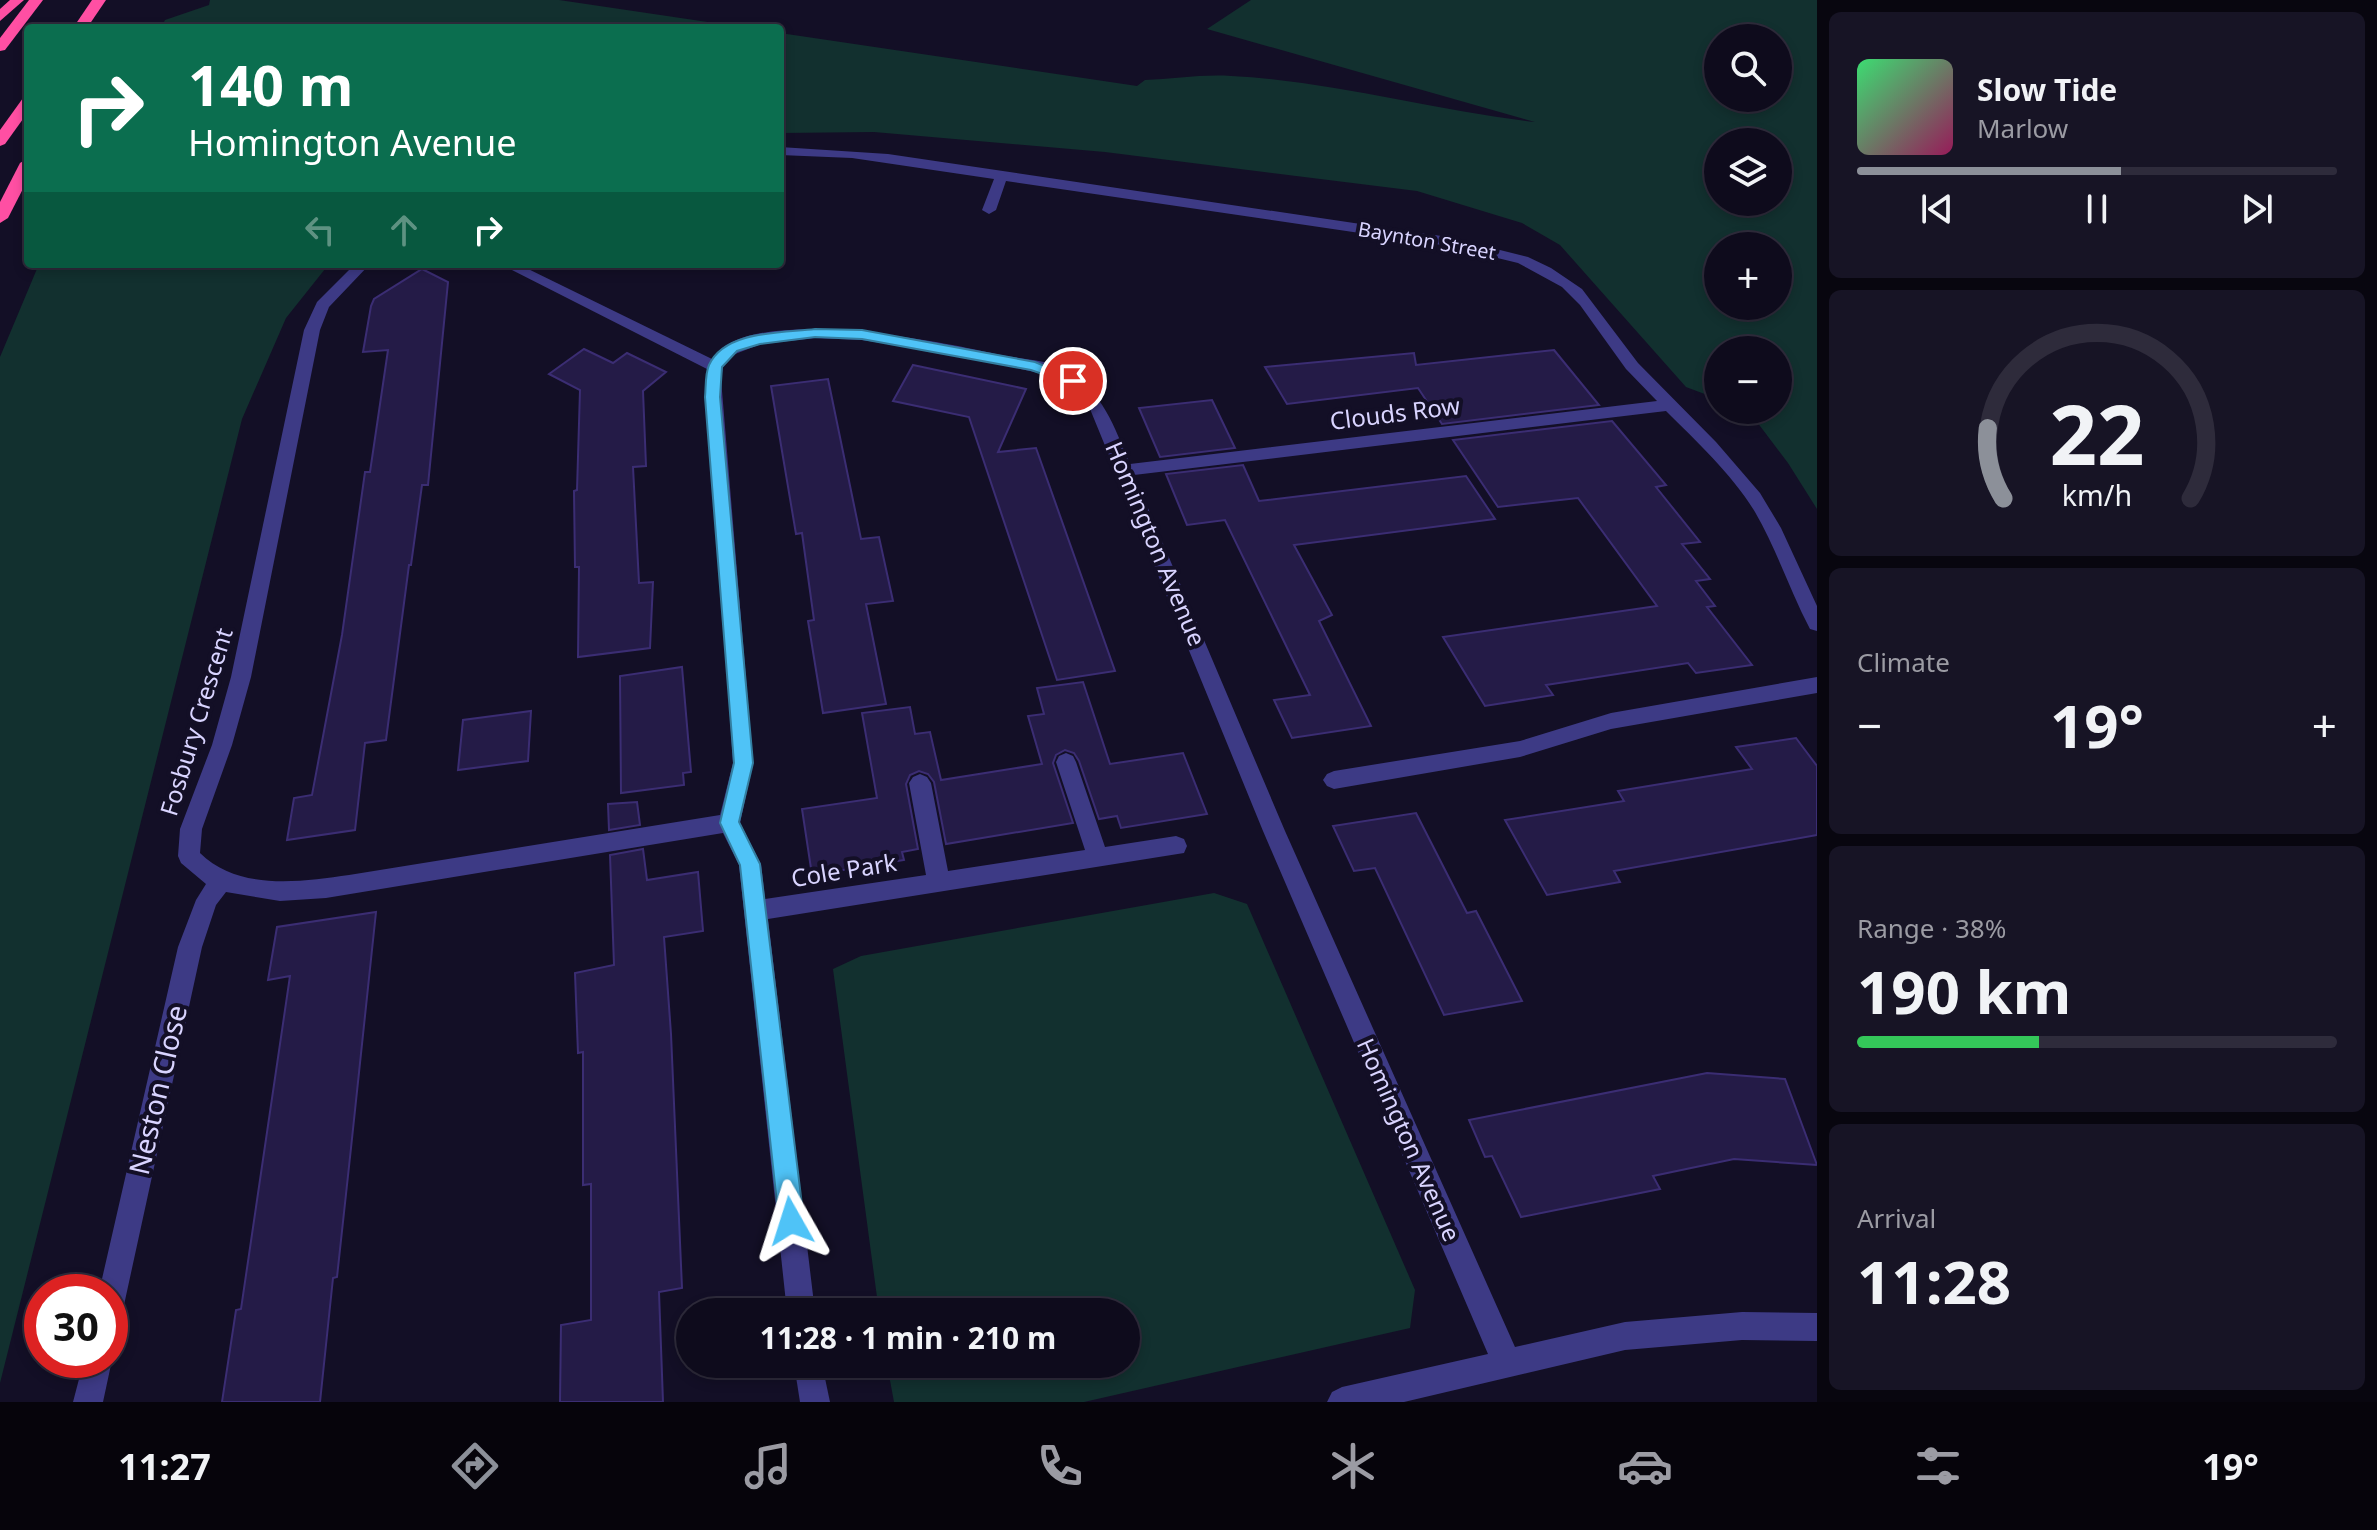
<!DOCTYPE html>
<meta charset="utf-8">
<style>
body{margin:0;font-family:"Noto Sans",sans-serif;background:#171425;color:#f1f3f6;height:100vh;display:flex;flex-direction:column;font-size:30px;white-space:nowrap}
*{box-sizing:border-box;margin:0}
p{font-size:26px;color:#9b9ba3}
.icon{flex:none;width:44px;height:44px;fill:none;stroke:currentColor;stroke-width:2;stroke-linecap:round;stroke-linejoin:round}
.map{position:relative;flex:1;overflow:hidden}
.panel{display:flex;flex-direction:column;gap:12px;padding:12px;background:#08060f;width:560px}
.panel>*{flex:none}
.banner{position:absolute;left:24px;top:24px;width:760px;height:244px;border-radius:8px;box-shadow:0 4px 12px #0003,0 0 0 2px #2e2b3b;background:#0b6e4f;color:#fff;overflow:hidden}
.tools{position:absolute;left:1704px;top:24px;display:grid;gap:16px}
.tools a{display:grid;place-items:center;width:88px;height:88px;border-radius:50%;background:#0e0b1c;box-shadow:0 4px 12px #0003,0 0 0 2px #2e2b3b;font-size:40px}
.speed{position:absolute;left:24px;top:1274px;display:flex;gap:16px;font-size:40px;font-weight:700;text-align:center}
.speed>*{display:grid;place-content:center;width:104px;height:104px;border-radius:50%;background:#0e0b1c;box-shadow:0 4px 12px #0003,0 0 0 2px #2e2b3b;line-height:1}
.speed .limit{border:12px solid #d22;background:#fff;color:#111}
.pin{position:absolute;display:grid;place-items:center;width:68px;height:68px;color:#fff;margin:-34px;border:4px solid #fff;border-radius:50%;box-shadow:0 2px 8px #0007}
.me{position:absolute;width:88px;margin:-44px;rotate:354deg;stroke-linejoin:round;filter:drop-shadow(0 0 6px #0008)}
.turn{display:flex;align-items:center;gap:28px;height:168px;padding:0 32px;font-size:36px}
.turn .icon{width:104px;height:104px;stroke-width:2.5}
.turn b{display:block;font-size:56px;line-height:68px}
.lanes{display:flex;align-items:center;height:76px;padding:0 32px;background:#0003;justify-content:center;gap:40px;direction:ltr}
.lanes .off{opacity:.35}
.big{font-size:60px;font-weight:700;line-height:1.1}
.panel .card{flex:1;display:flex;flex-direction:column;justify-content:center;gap:12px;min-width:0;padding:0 28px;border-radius:12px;background:#171425}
.panel .dial{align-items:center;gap:0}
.dial svg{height:208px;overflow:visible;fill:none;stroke:#2e2b3b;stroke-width:7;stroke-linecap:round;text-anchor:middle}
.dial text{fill:#f1f3f6;stroke:none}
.song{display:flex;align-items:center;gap:24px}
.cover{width:96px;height:96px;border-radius:12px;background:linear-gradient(135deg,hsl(140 70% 55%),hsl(330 70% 35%))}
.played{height:8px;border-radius:4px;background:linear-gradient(90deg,#8c9099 55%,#2e2b3b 55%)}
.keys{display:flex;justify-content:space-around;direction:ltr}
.heat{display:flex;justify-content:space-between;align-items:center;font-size:44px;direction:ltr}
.charge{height:12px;border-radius:6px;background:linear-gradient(90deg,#34c759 38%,#2e2b3b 0)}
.trip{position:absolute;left:676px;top:1298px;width:464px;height:80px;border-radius:40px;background:#0e0b1c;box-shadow:0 4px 12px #0003,0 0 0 2px #2e2b3b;font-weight:700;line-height:80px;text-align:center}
.tabs{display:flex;height:128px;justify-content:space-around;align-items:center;background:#06040b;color:#9b9ba3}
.tabs .icon{width:56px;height:56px}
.tabs .current{color:#8c9099}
.tabs b{font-size:36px;color:#f1f3f6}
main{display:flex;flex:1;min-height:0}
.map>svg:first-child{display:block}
</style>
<main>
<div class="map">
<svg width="1817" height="1402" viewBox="0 0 1817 1402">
<rect width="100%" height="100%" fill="#130f26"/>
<g fill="#12302f" fill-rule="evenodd">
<path d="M210,0H559L748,28H161L165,20L209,5Z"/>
<path d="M1251,0H1817V509L1788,463L1748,410H1778V350H1718V399L1686,387L1560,245L1522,223L1417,191L1105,152L874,132L780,133V33L1137,86L1145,80C1173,79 1203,74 1231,76C1334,81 1434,111 1535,122L1207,29ZM1718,38H1778V98H1718ZM1718,142H1778V202H1718ZM1718,246H1778V306H1718Z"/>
<path d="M39,264H329L286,318L242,419L0,1383V357Z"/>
<path d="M1214,893L1247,904L1415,1290L1410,1328L1084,1402H894L887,1364H1126V1312H879L833,969L861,956Z"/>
</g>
<g fill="#241b47" stroke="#3b2d73" stroke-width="2">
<path d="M422,269L448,282L428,485H422L411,565H409L386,740L365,743L355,830L287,840L294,798L312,795L342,635L365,472H370L388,350L363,352L371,306L374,299Z"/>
<path d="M584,349L613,363L627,353L666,372L643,391L646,466L633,467L639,583L653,582L650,648L578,657L579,567H575L574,491L577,490L580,390L549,374Z"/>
<path d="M1554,350L1599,405L1442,424L1418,388L1287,404L1265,367L1414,353L1416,365Z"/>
<path d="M913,365L1026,389L998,452L1036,448L1115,671L1057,680L969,417L893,401Z"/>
<path d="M828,379L861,539L879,537L893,601L866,604L886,704L823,713L808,621L814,620L802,533L796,534L771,386Z"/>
<path d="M1212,400L1235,448L1160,457L1139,408Z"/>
<path d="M1612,421L1666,485L1656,487L1700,542L1682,544L1710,579L1696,581L1715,606L1707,607L1752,665L1696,673L1688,663L1546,685L1553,695L1485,706L1443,637L1657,606L1578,498L1498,507L1453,440Z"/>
<path d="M1243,465L1259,501L1466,476L1495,519L1294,545L1332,615L1319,621L1371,726L1292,738L1274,700L1310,695L1225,520L1187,525L1166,474Z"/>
<path d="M682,667L691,772L683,773L684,785L621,793L620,676Z"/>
<path d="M1083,682L1110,764L1183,753L1207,814L1121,828L1117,816L1099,819L1079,761L1074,753L1065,750L1056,755L1053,763L1073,823L946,844L934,782L928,774L919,771L910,775L906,784L918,849L902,852L904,860L812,875L802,809L877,798L862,713L910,707L915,734L930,732L941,780L1042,764L1028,716L1044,714L1037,688Z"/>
<path d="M531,711L528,761L458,770L463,720Z"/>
<path d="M1796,738L1817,766V835L1614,871L1620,882L1547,895L1505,820L1624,801L1618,791L1752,769L1736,747Z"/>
<path d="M637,802L640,825L609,830L608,804Z"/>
<path d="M1416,813L1467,913L1476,911L1522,1001L1444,1015L1375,868L1354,871L1333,826Z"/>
<path d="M643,849L647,880L698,872L703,931L664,937L671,1034L682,1288L659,1292L663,1402H560L561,1325L591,1320V1184L583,1185V1052L578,1053L575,973L614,965L610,855Z"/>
<path d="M376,912L351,1148L337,1277L333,1278L320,1402H222L236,1310L241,1309L290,976L268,980L277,927Z"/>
<path d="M1707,1073L1785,1079L1817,1165L1734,1159L1653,1176L1660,1189L1521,1217L1492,1156L1485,1157L1469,1120Z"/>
</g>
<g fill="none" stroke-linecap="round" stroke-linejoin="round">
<g fill="#3d3a85" fill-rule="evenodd">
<path d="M780,147L888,154L1448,237L1528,257L1551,268L1582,289L1638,363L1716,442L1760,493L1781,528L1817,606V631L1810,629C1790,591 1777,550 1755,512C1732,474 1697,442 1666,411L1134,475L1285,831L1515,1347L1625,1322L1742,1312L1817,1313V1341L1742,1340L1625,1350L1404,1402H1327L1332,1392L1342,1387L1488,1354L1263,831L1090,409L1081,396L1053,376L943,352L862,340L815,338L761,344L730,356L723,367L721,379L753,763L740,823L761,864L765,899L926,875L909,783L913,777L920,774L927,777L931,783L948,871L1085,850L1056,762L1059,756L1066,753L1073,756L1076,762L1105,847L1176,836L1184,839L1187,846L1184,853L768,919L815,1312H787L739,865L723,833L326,898L280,901L226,892L216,905L202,947L124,1305L120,1315L110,1319V1292H99L178,947L196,900L206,884L181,863L178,856L180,829L212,745L231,677L304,330L317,302L355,264H370L329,307L320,330L251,677L232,745L202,829L200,853C239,891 300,882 349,875L720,815L733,763L707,369L500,264H518L712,359C749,302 943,342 1001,355C1021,359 1049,360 1066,370C1103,392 1114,426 1130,464L1657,401L1626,369L1580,305L1562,287L1518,263L1448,246L1006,181L996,210L989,214L982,210L994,179L852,158L780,155Z"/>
<path d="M1817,677V693L1611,729L1520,757L1334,789L1327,786L1323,780L1327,774L1334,771L1520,741L1611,713Z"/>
<path d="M110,1355L112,1360L103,1402H73L84,1360H110Z"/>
<path d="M794,1364H822L830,1402H800Z"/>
</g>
<g fill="#ff4fa3" fill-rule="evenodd">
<path d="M10,0H24L0,21V9Z"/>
<path d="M29,0H43L5,50L0,51V38Z"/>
<path d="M92,0H106L87,28H73Z"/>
<path d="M28,97V112L5,144L0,146V130L23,98Z"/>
<path d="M28,158V179L8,218L0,223V202L20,163Z"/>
</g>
</g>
<path fill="#4fc3f7" stroke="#337fa1" stroke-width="2" d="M815,329L862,330L1035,362L1080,381L1073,385L1031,370L862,339L815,337L760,344L737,351L722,367L720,397L753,763L739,822L760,864L804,1221L800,1230L791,1234L783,1230L779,1221L740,865L720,823L734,763L705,397C706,387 705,374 709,365C725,330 783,333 815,329Z"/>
<g text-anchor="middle" stroke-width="8" stroke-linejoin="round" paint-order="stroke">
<g font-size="20" fill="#d9d4ff" stroke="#130f26">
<text transform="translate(1427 241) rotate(10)" y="7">Baynton Street</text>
</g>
<g font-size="24" fill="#d9d4ff" stroke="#130f26">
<text transform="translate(1395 414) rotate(-7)" y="8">Clouds Row</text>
<text transform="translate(1155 544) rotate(67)" y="8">Homington Avenue</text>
<text transform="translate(197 722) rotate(-73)" y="8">Fosbury Crescent</text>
<text transform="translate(844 871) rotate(-9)" y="8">Cole Park</text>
<text transform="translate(1408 1140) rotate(66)" y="8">Homington Avenue</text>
</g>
<g font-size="28" fill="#d9d4ff" stroke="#130f26">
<text transform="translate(158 1090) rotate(-77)" y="10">Neston Close</text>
</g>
</g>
</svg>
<div class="tools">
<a><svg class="icon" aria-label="search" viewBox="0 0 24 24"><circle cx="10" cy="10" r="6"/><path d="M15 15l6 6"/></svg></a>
<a><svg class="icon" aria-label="layers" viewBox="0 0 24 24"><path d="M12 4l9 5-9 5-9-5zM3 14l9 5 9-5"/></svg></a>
<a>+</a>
<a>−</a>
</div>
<div class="speed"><div class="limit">30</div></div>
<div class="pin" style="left:1073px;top:381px;background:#d93025"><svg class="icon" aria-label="arrive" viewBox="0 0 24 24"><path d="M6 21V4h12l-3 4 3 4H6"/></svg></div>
<svg class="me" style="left:791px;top:1221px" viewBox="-20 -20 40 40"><path d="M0-17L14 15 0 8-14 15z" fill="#4fc3f7" stroke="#fff" stroke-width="4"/></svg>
<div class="trip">11:28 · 1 min · 210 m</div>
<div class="banner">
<div class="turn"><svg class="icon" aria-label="right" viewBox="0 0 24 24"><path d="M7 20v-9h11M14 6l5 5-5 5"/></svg><div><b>140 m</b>Homington Avenue</div></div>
<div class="lanes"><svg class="icon off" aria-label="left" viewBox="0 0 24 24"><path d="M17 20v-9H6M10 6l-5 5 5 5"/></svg><svg class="icon off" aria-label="ahead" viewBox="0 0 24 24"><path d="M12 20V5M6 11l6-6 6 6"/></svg><svg class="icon" aria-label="right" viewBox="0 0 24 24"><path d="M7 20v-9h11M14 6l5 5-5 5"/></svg></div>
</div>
</div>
<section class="panel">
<div class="card">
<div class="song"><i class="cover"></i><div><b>Slow Tide</b><p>Marlow</p></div></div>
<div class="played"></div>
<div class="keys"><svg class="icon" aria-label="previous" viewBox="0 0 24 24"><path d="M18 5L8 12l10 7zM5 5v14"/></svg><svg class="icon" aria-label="pause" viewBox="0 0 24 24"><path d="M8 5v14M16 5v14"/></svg><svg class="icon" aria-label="next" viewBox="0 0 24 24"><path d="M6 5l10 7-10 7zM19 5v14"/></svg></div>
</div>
<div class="card dial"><svg viewBox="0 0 100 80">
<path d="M14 69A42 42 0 1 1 86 69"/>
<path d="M14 69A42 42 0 0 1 8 42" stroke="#8c9099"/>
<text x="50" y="56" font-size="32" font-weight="700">22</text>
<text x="50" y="72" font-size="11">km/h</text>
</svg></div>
<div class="card"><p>Climate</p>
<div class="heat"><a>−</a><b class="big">19°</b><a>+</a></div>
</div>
<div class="card"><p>Range · 38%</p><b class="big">190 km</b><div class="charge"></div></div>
<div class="card"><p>Arrival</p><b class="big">11:28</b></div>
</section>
</main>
<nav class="tabs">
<b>11:27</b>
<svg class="icon current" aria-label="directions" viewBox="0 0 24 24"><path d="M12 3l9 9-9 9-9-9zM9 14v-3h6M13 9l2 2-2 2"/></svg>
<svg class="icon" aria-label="music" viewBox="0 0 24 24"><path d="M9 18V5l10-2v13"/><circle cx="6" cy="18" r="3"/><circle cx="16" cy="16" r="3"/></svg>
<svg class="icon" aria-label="phone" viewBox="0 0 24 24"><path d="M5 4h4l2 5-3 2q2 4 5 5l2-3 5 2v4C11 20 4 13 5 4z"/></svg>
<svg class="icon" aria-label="climate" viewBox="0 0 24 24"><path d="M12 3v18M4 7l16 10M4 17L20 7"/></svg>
<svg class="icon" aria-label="car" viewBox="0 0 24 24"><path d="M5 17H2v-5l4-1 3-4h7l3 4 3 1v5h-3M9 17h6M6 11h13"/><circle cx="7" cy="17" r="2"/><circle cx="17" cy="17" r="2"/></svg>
<svg class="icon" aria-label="filters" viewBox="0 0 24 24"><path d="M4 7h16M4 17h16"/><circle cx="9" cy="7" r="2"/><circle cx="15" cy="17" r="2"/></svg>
<b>19°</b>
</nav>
